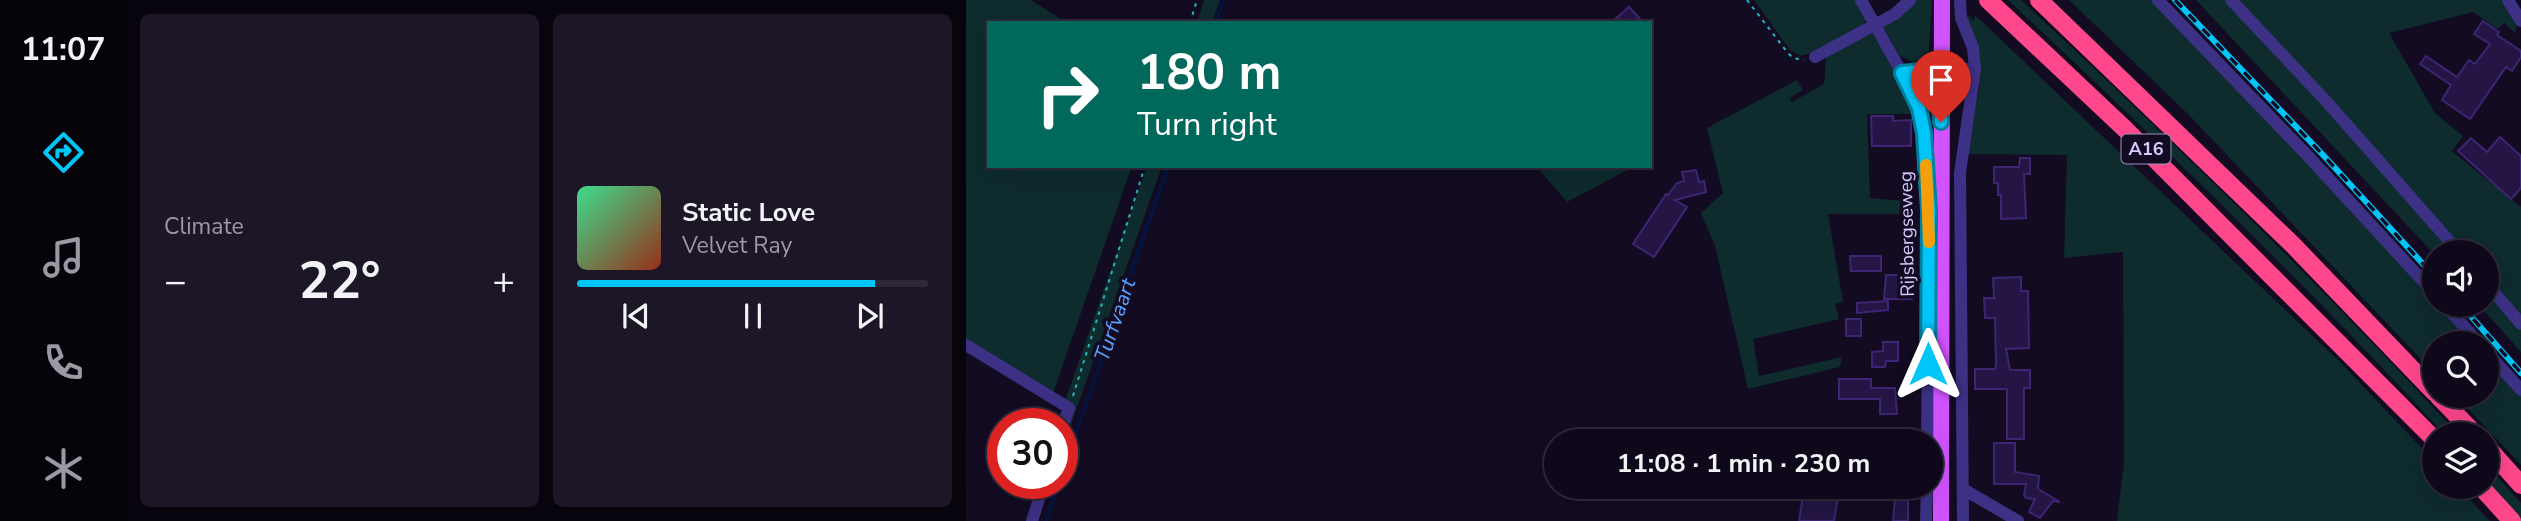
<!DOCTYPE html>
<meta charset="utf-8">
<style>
body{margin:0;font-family:"Nunito Sans",sans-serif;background:#1c1627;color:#f1f3f6;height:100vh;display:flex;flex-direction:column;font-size:26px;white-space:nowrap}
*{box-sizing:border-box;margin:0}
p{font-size:23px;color:#9b9aa2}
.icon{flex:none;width:38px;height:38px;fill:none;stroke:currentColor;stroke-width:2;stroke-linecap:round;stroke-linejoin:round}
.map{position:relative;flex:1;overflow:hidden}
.side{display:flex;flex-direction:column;gap:14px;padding:14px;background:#08040e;width:840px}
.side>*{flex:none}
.guide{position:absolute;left:21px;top:21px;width:665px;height:147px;border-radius:0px;box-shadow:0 7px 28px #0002,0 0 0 2px #2e2939;background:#00695c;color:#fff;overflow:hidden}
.tools{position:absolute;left:1456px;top:240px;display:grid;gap:14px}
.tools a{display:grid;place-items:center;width:77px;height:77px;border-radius:50%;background:#0e081a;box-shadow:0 7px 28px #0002,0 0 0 2px #2e2939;font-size:35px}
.speed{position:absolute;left:21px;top:408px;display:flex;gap:14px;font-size:35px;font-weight:700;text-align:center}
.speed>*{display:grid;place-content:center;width:91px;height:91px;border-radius:50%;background:#0e081a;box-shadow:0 7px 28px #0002,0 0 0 2px #2e2939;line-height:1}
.speed .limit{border:10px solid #d22;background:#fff;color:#111}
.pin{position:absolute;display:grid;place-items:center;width:60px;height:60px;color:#fff;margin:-72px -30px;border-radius:50% 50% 50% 0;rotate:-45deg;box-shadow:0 0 7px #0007}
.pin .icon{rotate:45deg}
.me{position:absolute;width:77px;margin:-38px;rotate:0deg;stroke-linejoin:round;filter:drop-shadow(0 0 5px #0008)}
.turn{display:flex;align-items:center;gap:24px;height:147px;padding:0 35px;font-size:32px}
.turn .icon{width:91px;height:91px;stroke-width:2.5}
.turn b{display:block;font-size:49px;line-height:60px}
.big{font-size:52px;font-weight:700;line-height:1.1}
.side .tile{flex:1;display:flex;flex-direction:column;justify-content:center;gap:10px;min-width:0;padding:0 24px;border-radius:10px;background:#1c1627}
.song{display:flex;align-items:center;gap:21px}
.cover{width:84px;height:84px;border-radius:10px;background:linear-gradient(135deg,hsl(150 70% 55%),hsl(10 70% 35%))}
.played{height:7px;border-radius:4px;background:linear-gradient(90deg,#00c5f7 85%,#2e2939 85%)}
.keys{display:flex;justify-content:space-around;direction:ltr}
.heat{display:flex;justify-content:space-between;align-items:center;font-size:38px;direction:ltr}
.side .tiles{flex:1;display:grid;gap:14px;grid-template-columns:repeat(2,1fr)}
.trip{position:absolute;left:578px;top:429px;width:399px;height:70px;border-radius:35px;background:#0e081a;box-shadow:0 7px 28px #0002,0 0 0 2px #2e2939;font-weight:700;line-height:70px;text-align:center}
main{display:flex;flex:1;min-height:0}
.tab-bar{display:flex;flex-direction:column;width:126px;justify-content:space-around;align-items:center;background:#06030a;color:#9b9aa2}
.tab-bar .icon{width:49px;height:49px}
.tab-bar .selected{color:#00c5f7}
.tab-bar b{font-size:32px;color:#f1f3f6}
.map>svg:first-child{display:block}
</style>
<main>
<nav class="tab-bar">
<b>11:07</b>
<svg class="icon selected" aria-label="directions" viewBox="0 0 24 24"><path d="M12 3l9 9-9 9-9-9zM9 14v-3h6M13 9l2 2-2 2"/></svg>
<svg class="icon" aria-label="music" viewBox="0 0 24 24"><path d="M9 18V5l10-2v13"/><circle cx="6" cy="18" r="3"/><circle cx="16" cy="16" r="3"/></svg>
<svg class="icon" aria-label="phone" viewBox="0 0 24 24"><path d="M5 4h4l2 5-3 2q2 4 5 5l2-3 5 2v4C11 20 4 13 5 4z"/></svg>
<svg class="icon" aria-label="climate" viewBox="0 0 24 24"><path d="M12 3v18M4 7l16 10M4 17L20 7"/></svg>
</nav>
<section class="side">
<div class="tiles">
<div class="tile"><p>Climate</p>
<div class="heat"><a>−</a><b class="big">22°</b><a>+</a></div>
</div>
<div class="tile">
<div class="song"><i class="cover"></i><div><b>Static Love</b><p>Velvet Ray</p></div></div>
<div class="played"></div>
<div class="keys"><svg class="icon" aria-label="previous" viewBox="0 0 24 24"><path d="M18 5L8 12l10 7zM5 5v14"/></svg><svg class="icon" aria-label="pause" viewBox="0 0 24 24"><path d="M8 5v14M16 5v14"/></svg><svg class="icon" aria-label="next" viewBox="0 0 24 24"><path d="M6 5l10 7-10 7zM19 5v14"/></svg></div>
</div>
</div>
</section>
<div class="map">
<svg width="1555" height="521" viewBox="0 0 1555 521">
<rect width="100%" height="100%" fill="#120b22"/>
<g fill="#0e2b2d">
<path d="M0,0H65L101,23H23V166H166L86,396L0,342Z"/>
<path d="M238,0H254L246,23H231Z"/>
<path d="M788,0H891L900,20L897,25L850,52L834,56L824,50Z"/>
<path d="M947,0H966L963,51L958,60L949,63L934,56L917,26Z"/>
<path d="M1042,0H1055C1206,140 1353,283 1492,434H1478C1339,283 1191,140 1042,0Z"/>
<path d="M1103,0H1187L1468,297V304L1475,305L1505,343H1468V373L1221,113Z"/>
<path d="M1230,0H1262L1490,252H1468V254Z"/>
<path d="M1268,0H1536L1550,24V34L1538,23L1532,29L1507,12L1423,33L1469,113L1497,136L1486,151L1555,207V319L1521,280V252H1496Z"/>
<path d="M999,13L1008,21L1009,15L1375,363L1468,461V486L1492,487L1524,521H1151L1158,462L1157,252L1098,258L1101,155L996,154L1013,91L1012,65Z"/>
<path d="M904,32L909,34L951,114H901L904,198L950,202V214H862L877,302L869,304L873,319L787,339L793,376L876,357L874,367L782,389L749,246L735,213L757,193L741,128L831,80L837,90L824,98L826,102L858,84L860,58Z"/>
<path d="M950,77H958L964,88L966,118L948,85Z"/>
<path d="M181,166H196L96,450V424H91Z"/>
<path d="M570,166H669L601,202Z"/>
<path d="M1521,288L1555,327V352L1513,305L1521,304Z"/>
<path d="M1521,357L1555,395V465L1490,396H1521Z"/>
<path d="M1521,465L1555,503V518L1521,481Z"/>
</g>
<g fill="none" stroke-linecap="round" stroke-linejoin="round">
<g stroke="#041442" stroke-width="3.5">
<path d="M250,23L257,0"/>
<path d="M96,474L202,166"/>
<path d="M80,521L93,483"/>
</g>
</g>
<g fill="#241545" stroke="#3d2573" stroke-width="2">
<path d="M663,7L674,19L669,23H645Z"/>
<path d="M1517,21L1533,32L1531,35L1555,51V57L1546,71L1540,67L1504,119L1476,100L1485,85L1454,64L1460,56L1491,77L1503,60L1509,64L1524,44L1508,34Z"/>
<path d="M905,116H927V121L945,120V146H906Z"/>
<path d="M1534,137L1555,156V188L1545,199L1492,151L1505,138L1521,152Z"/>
<path d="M1054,158H1064V174H1058L1060,218L1035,219V195H1032V183H1028V167H1053Z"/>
<path d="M730,170L733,182L738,181L740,192L709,200L721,207L688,257L667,244L700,194L702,195L711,183L718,181L716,172Z"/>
<path d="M884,256H915V271H885Z"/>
<path d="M920,275H938V280L946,282V299H918Z"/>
<path d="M1055,277V291H1062L1063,348L1040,349L1044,370H1064V388H1058V439H1041V389H1009V369H1029L1030,365L1029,318H1019L1018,298H1028L1027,278Z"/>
<path d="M922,301V310L891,313V303Z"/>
<rect x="880" y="319" width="15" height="17"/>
<path d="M917,342H932V361H920L919,367H906V352L917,351Z"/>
<path d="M873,379H905V388H929L931,414H914V399H873Z"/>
<path d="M1028,443H1049V472L1073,476L1072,489L1094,502L1087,501L1074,518L1063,512L1069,499L1060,498L1058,495L1060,484H1028Z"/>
<path d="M838,489L872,497L868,521H833Z"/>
<path d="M942,498V521H927L929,499Z"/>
</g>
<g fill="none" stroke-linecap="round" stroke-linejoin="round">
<g stroke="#22b7be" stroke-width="2" stroke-dasharray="3.5 5" stroke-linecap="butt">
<path d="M781,0L821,52L827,58L838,60"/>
<path d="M224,23L231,0"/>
<path d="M107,396L179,166"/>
</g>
<g stroke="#3d3186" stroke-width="12">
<path d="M895,0L936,73L953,108L958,133L963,210L961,441"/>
<path d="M994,0L995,18L1007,48L1009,69L994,173L997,521"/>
<path d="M1192,0L1341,155L1468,293"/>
<path d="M1265,0L1360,101L1493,252"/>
<path d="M1542,0L1555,21"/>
<path d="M849,57L929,14L944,0"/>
<path d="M936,73L961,69H1009"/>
<path d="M1521,284L1555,324"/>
<path d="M1478,304L1513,343"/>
<path d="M0,345L103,408L96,428"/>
<path d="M1521,352L1555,390"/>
<path d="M997,489L1052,521"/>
<path d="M66,521L78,483"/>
<path d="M960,521L961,486"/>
</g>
<path stroke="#d153ff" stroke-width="16" d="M975,521L976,0"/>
<g stroke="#ff478c" stroke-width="18">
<path d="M1022,0L1159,129L1468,439"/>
<path d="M1073,0L1327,245L1468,392"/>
<path d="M1472,396L1509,434"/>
<path d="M1521,447L1555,485"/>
<path d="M1514,486L1546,521"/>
</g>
<defs>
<g id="rail">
<path d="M1209,0L1359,157L1468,276"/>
<path d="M1494,304L1555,373"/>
</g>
</defs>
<use href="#rail" stroke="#00c5f7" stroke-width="6"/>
<use href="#rail" stroke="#120b22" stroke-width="3.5" stroke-dasharray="10" stroke-linecap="butt"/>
</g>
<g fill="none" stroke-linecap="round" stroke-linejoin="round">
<defs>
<path id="route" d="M962,364L963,210L958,133L953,108L936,73L975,69V122"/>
</defs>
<use href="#route" stroke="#0080a1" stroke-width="18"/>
<use href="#route" stroke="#00c5f7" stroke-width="12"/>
<path stroke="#f59e0b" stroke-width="12" d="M960,165L963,242"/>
</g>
<g text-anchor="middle" stroke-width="7" stroke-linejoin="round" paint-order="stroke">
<rect fill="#120b22" stroke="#9c92bd" stroke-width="2" x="1155.5" y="134.5" width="49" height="29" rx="5"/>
<g font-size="18" font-weight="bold" fill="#d7ccff">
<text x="1180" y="155">A16</text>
</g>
<g font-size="19" fill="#d7ccff" stroke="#120b22">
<text transform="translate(940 234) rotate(-91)" y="7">Rijsbergseweg</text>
</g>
<g font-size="21" font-style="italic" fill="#5aa2ff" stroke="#120b22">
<text transform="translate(149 320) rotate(-71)" y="7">Turfvaart</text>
</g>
</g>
</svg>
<div class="tools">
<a><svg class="icon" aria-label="sound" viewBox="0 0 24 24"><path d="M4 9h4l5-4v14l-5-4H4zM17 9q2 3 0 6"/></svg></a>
<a><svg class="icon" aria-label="search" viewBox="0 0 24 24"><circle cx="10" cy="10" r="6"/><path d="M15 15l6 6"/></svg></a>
<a><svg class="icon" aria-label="layers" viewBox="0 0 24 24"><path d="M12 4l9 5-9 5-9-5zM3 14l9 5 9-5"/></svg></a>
</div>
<div class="speed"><div class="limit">30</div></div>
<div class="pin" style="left:975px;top:122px;background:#d93025"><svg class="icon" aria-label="arrive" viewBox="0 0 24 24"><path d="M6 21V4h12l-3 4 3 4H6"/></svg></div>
<svg class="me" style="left:962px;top:364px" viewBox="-20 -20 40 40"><path d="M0-17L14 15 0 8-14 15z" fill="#00c5f7" stroke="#fff" stroke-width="4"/></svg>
<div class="trip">11:08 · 1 min · 230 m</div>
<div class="guide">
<div class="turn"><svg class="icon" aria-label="right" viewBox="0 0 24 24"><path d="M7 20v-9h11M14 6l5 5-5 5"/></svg><div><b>180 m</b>Turn right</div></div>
</div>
</div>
</main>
